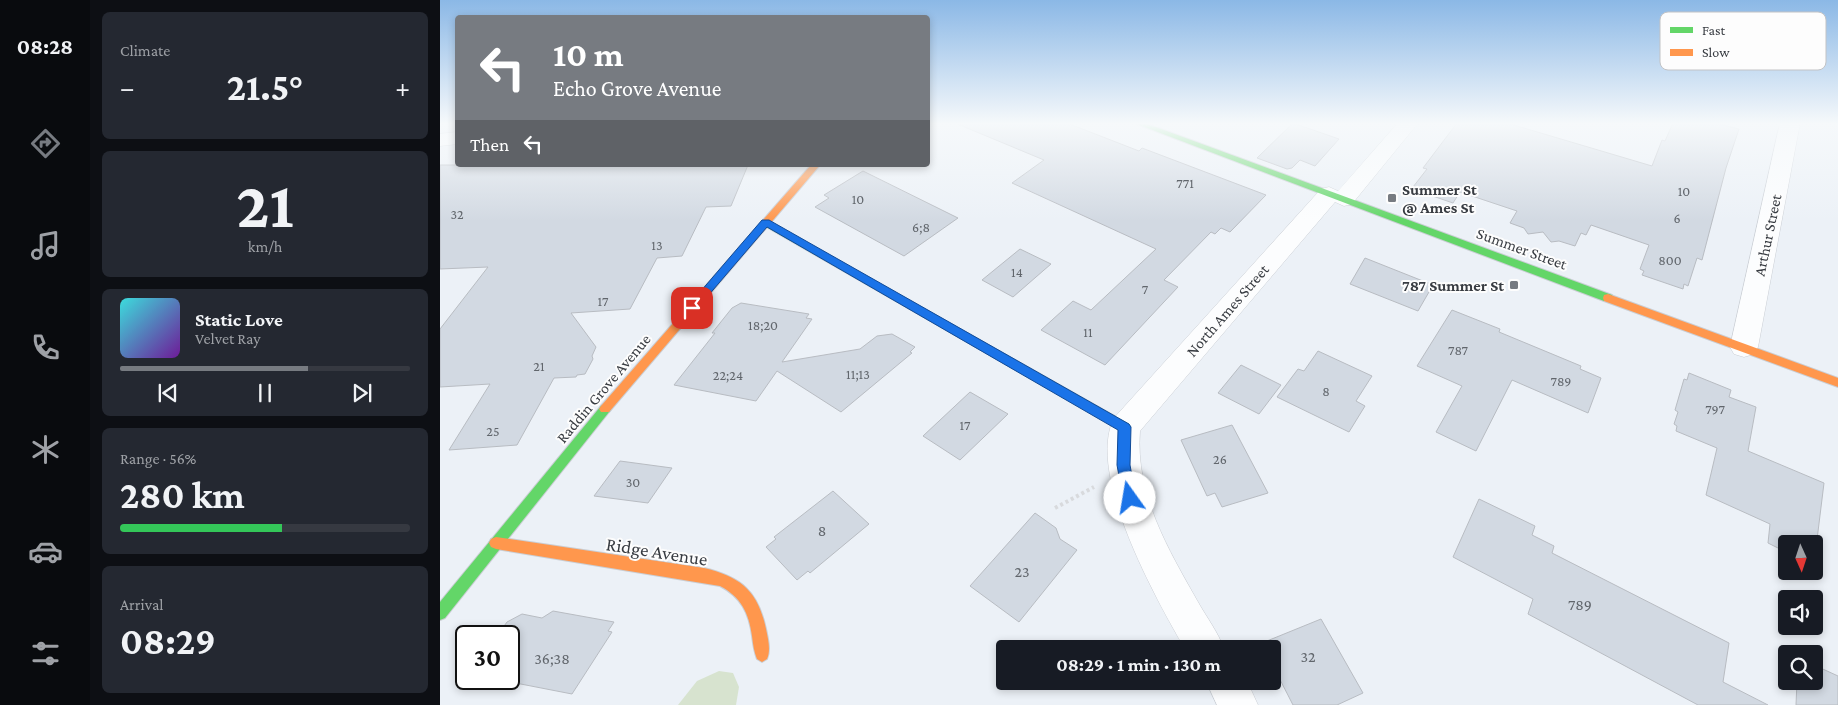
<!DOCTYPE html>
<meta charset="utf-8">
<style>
body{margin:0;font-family:"Crimson Pro",serif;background:#242831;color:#f1f3f6;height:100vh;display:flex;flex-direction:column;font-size:19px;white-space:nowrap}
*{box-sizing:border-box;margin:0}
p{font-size:16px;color:#9ea1a6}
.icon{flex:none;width:28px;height:28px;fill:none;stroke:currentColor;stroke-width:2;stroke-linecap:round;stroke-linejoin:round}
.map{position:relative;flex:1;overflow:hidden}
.sheet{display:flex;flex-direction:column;gap:12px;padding:12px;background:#0d0f14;width:350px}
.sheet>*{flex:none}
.banner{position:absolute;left:15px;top:15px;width:475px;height:152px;border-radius:5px;box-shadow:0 2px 8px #0003;background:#777b81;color:#fff;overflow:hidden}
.needle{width:32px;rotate:177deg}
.fabs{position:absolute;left:1338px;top:535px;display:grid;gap:10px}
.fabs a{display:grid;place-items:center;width:45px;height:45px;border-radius:5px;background:#171b24;box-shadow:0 2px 8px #0003;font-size:25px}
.speed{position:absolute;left:15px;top:625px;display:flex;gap:10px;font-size:25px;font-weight:700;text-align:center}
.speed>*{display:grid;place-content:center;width:65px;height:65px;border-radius:50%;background:#171b24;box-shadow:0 2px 8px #0003;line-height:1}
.speed .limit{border:2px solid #111;border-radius:8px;background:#fff;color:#111}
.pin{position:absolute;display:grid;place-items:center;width:42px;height:42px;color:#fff;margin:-21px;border-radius:10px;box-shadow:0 2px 8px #0006}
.me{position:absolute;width:55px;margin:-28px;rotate:347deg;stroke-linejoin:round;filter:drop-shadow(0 0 4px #0008)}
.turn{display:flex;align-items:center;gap:18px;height:105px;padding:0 15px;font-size:22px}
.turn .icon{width:65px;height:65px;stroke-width:2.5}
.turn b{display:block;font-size:35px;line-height:42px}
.then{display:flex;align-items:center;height:48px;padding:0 15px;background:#0003;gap:10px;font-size:19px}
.big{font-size:38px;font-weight:700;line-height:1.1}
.sheet .tile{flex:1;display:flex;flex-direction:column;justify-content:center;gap:8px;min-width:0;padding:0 18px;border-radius:8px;background:#242831}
.sheet .dial{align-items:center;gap:0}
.dial b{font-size:65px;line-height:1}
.song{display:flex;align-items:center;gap:15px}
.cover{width:60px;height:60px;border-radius:8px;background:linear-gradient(135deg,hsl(180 70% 55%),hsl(280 70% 35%))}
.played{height:5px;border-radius:2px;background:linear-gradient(90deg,#777b81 65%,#363941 65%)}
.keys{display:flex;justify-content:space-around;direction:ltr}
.heat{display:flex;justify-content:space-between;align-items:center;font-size:28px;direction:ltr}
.charge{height:8px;border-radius:4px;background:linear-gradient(90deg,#34c759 56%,#363941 0)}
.trip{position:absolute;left:556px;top:640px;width:285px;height:50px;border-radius:5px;background:#171b24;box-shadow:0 2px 8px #0003;font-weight:700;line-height:50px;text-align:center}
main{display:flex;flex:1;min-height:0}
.tabs{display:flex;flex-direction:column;width:90px;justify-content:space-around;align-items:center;background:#090b0e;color:#9ea1a6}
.tabs .icon{width:35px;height:35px}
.tabs .current{color:#777b81}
.tabs b{font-size:22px;color:#f1f3f6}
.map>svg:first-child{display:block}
</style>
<main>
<nav class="tabs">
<b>08:28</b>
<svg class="icon current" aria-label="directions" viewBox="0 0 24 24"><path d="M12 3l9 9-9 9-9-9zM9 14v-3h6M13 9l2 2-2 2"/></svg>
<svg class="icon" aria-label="music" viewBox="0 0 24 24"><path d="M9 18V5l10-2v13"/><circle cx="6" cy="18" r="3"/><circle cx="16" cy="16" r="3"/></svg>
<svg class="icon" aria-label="phone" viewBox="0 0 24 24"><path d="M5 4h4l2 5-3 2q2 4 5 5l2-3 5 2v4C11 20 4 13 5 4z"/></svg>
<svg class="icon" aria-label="climate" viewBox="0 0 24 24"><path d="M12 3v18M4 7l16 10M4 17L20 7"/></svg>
<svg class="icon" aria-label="car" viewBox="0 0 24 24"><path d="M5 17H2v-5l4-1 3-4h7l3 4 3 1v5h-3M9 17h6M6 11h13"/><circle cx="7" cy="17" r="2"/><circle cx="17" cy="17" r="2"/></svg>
<svg class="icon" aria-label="filters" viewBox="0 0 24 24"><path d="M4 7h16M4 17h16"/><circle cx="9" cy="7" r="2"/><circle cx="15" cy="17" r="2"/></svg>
</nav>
<section class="sheet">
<div class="tile"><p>Climate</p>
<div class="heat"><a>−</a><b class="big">21.5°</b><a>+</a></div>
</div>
<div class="tile dial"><b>21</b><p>km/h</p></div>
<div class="tile">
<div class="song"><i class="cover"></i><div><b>Static Love</b><p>Velvet Ray</p></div></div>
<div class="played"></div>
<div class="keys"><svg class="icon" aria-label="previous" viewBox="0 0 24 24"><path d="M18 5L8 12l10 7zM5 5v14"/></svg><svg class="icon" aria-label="pause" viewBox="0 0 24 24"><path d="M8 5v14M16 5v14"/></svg><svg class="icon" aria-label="next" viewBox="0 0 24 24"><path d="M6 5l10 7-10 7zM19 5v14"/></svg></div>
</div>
<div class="tile"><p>Range · 56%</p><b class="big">280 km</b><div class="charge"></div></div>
<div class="tile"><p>Arrival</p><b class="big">08:29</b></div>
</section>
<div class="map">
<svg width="1398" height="705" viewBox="0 0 1398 705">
<rect width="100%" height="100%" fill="#ecf1f7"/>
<path fill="#d7e3cf" d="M279,671L293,673L299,687L296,705H238L257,681Z"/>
<g fill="#d2d9e2" stroke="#b8bcc2">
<path d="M515,123H627L699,151L702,148L826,195L790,232L781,228L775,234L771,232L724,280L738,287L665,365L601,330L633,301L651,310L716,249L572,183L604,160Z"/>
<path d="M853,123L899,139L875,166L860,160L852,168L847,169L817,158Z"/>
<path d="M1017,123H1067L1212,166L1222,140L1225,141L1233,123H1275L1299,129L1286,168L1262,260L1257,258L1248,286L1244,284L1243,289L1202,275L1204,271L1200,269L1209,245L1151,225L1146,235L1141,233L1135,246L1119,241L1111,242L1103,232L1088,234L1084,228L1070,223L1077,211L1020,192L1013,203L978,191L979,190L973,187L987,169L983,168Z"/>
<path d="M0,165H308L291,206L266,207L242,256L217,258L190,309L131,313L156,347L152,356L153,359L145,374L137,375L136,377L114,378L77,445L9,450L50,384L0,387V329L48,267L0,269Z"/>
<path d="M423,171L518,218L464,256L375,207L389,198L384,195Z"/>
<path d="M580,249L611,264L573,297L542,280Z"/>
<path d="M925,258L993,285L978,311L910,284Z"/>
<path d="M301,303L369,314L366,318L372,319L342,362L420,349L437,336L452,334L475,347L470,352L472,353L401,412L337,371L316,401L234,385L275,333H272L292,308Z"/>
<path d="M1012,310L1060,329L1059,332L1141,366L1140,369L1161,378L1148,413L1072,380L1036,451L996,432L1022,386L977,366Z"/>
<path d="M878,351L932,376L916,401L925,406L909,432L837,397L858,369L864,371Z"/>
<path d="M801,365L841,385L819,414L778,393Z"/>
<path d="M1249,373L1291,390L1289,397L1316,407L1308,451L1384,483L1374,564V544H1346V552L1328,543L1330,524L1266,495L1277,448L1236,431L1237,426L1234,424L1238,412L1235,410L1244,379L1247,380Z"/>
<path d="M530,392L568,414L520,460L483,436Z"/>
<path d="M792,425L828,493L782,507L775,493L767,496L741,440Z"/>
<path d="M180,461L232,468L208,503L154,496Z"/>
<path d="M393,491L429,524L370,573L368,571L357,580L326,547L336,539L334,537Z"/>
<path d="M1039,499L1095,526L1092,535L1114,546L1112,553L1289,643L1283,682L1328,705H1258L1088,614L1093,599L1013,557Z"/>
<path d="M595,513L616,528L620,539L637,550L579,622L530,586Z"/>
<path d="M113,611L174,622L168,631L172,632L132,694L55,679H69V636H57L67,622L82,614L102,618Z"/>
<path d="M881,619L923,693L897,705H853L832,664V649H825L822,643Z"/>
<path d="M1374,665L1398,676V705H1356L1357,681H1374Z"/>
</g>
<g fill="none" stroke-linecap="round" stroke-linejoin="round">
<defs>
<g id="street">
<path d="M958,123H978L912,204L904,206L895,202L700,431C695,494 728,549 758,602C767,618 778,632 784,649H745C716,599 646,474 674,418L881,189L889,187L898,191Z"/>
<path d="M1340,123H1360L1318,347L1314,354L1304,357L1294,354L1290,347Z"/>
<path d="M18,132V144L0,146V134Z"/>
<path d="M766,681H807L818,705H777Z"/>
</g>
<g id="fast">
<path d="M694,123H705L1172,295L1173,298L1172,301H1164Z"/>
<path d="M326,220L689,424L691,427L689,430L685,432L681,430L323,225V221Z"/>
<path d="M165,404L169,406L171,409L169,412L5,618L0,620V602L161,406Z"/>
</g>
<g id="slow">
<path d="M371,165H380L169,412H161L159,409L161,406Z"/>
<path d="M1168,294L1398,378V387L1164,301L1163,298L1164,295Z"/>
<path d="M56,537L264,568C301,577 318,591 326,629C328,639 331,650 327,659L322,662L317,659C314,652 313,644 312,636C309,613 301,597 280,586L56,549L51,547L49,543L51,539Z"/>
</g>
</defs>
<use href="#street" stroke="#caced4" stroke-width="1"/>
<use href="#fast" stroke="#caced4" stroke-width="2"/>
<use href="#slow" stroke="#caced4" stroke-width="2"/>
<path stroke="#d8dadd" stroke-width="4" stroke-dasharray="3 3" stroke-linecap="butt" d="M615,508L654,487"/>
<use href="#street" fill="#fcfdfe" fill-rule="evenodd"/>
<use href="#fast" fill="#63d668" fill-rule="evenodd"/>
<use href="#slow" fill="#ff974d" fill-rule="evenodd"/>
</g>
<linearGradient id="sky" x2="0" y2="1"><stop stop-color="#8bb8e6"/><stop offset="0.56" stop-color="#f6f9fb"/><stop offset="1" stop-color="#f6f9fb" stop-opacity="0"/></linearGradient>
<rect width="1398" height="221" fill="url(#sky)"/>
<path fill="#1a73e8" stroke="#114b97" d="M322,220H329L689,424L691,427L690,465L696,498L694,502L690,504L685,502L683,498L677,465L678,430L327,227L255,311H248L246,308L248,306Z"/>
<g fill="#777b81" stroke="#fdfdfd" stroke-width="2">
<rect x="947" y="193" width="10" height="10" rx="2.5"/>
<rect x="1069" y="280" width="10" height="10" rx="2.5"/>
</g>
<g text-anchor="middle" stroke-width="4" stroke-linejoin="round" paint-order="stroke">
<g font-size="14" fill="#61666c">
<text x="745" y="188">771</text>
<text x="1244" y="196">10</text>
<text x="418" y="204">10</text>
<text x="17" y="219">32</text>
<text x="1237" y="223">6</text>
<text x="481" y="232">6;8</text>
<text x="217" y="250">13</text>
<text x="1230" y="265">800</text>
<text x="577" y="277">14</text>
<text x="705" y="294">7</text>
<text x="163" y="306">17</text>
<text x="323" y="330">18;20</text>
<text x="648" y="337">11</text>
<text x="1018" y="355">787</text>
<text x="99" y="371">21</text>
<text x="418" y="379">11;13</text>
<text x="288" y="380">22;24</text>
<text x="1121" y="386">789</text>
<text x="886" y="396">8</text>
<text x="1275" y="414">797</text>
<text x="525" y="430">17</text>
<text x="53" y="436">25</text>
<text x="780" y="464">26</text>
<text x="193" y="487">30</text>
</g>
<g font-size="16" font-weight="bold" fill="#383c42" stroke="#fdfdfd" text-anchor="start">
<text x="962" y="195">Summer St<tspan x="962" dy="18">@ Ames St</tspan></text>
<text x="1064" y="291" text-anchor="end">787 Summer St</text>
</g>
<g font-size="16" fill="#383c42" stroke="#fdfdfd">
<text transform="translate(1327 235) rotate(-78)" y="6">Arthur Street</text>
<text transform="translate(1082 248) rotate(20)" y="6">Summer Street</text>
<text transform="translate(787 310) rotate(-49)" y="6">North Ames Street</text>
<text transform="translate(163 388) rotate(-50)" y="6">Raddin Grove Avenue</text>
</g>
<g font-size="16" fill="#61666c">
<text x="382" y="536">8</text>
<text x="582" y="577">23</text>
<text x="1140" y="610">789</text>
<text x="868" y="662">32</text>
<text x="112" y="664">36;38</text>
</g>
<g font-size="19" fill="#383c42" stroke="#fdfdfd">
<text transform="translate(217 551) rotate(9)" y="7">Ridge Avenue</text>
</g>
</g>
<rect x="1220" y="12" width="166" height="58" rx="8" fill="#fdfdfd" stroke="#c2c3c5" stroke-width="1"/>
<rect x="1230" y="27" width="23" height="6" fill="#63d668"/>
<rect x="1230" y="49" width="23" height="7" fill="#ff974d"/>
<g font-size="14" fill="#383c42">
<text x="1262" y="35">Fast</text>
<text x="1262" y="57">Slow</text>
</g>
</svg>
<div class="fabs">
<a><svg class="needle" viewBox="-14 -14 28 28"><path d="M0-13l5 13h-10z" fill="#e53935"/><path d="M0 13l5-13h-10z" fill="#9ea1a6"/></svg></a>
<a><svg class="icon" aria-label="sound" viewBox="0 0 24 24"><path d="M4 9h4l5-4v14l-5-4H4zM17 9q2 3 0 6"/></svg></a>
<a><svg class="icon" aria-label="search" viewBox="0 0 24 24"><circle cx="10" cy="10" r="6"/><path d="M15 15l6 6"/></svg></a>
</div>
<div class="speed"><div class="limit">30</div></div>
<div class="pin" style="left:252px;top:308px;background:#d93025"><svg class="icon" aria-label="arrive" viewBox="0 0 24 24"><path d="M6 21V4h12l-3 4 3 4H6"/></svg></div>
<svg class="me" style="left:690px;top:498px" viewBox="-20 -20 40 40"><circle r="19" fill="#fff"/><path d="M0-13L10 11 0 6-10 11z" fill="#1a73e8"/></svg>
<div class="trip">08:29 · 1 min · 130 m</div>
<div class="banner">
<div class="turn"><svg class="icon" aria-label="left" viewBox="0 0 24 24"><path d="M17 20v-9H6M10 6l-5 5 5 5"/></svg><div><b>10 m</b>Echo Grove Avenue</div></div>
<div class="then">Then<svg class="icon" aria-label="left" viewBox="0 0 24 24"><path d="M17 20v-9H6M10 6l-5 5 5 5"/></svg></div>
</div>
</div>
</main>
